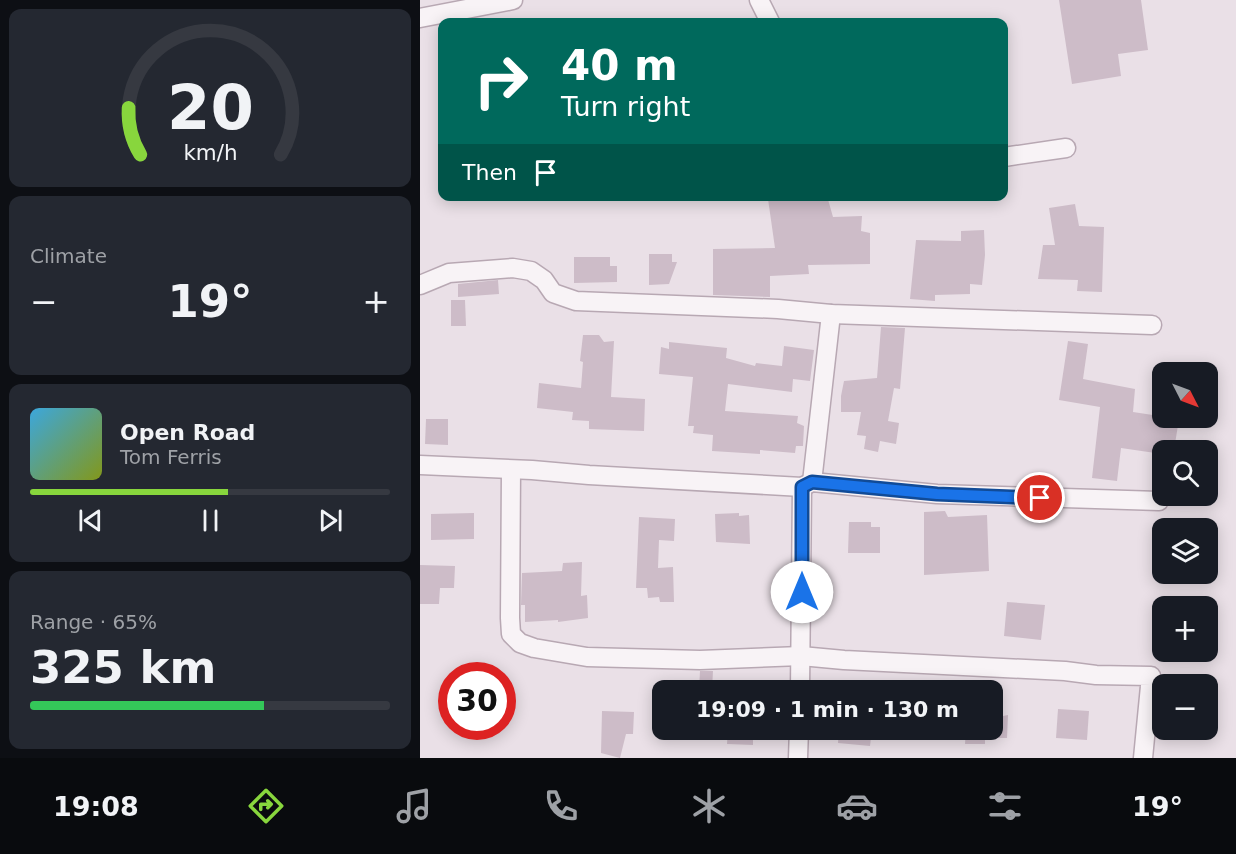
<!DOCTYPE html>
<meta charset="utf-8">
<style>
body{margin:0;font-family:"DejaVu Sans",sans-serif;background:#242831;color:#f1f3f6;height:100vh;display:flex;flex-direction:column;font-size:22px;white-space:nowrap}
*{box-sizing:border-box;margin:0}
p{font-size:20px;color:#9ea1a6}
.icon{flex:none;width:33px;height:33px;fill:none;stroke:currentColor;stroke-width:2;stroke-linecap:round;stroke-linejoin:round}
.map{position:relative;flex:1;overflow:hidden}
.panel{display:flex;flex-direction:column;gap:9px;padding:9px;background:#0d0f14;width:420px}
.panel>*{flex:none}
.hud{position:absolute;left:18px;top:18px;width:570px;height:183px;border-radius:12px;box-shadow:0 3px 15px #0003;background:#00695c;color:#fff;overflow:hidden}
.needle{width:39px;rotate:132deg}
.fabs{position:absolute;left:732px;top:362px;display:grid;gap:12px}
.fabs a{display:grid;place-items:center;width:66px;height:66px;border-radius:12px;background:#171b24;box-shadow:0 3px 15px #0003;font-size:30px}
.speed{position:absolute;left:18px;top:662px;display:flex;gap:12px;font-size:30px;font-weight:700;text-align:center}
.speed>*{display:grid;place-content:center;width:78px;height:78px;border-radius:50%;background:#171b24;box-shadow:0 3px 15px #0003;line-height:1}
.speed .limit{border:9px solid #d22;background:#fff;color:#111}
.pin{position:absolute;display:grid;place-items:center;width:51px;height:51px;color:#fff;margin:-26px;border:3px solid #fff;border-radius:50%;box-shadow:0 2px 6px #0007}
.me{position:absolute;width:66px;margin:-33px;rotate:0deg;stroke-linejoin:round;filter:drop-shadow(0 0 4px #0008)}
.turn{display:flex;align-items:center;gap:21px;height:126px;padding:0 24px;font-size:27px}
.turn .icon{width:78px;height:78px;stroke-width:2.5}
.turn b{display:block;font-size:42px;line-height:51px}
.then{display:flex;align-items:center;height:57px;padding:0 24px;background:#0003;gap:12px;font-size:22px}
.big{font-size:45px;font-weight:700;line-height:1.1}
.panel .card{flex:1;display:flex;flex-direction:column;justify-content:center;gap:9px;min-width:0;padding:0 21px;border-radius:12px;background:#242831}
.panel .dial{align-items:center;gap:0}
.dial svg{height:156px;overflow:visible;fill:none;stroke:#363941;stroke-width:7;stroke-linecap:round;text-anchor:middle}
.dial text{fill:#f1f3f6;stroke:none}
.song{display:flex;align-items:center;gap:18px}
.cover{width:72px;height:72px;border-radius:9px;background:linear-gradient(135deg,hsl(200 70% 55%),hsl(70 70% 35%))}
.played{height:6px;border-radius:3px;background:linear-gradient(90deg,#88d63d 55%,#363941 55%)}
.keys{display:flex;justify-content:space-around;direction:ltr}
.heat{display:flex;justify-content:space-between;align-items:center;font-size:33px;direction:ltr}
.charge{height:9px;border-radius:4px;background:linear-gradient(90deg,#34c759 65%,#363941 0)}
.trip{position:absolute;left:232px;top:680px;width:351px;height:60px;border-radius:12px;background:#171b24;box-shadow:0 3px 15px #0003;font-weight:700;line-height:60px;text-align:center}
.menu{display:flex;height:96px;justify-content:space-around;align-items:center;background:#090b0e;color:#9ea1a6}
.menu .icon{width:42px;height:42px}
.menu .selected{color:#88d63d}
.menu b{font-size:27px;color:#f1f3f6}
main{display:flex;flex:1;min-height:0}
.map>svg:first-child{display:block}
</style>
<main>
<section class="panel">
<div class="card dial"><svg viewBox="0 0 100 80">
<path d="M14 69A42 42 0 1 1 86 69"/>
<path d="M14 69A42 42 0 0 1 8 45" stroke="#88d63d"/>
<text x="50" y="56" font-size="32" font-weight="700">20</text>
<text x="50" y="72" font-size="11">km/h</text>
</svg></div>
<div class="card"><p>Climate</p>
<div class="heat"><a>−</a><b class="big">19°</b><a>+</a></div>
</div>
<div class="card">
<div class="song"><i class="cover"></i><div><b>Open Road</b><p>Tom Ferris</p></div></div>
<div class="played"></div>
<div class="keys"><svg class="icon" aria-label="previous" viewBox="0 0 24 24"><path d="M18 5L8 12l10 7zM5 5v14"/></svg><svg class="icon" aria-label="pause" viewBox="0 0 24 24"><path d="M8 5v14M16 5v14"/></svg><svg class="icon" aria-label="next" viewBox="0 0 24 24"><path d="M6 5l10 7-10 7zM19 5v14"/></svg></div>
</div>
<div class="card"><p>Range · 65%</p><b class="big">325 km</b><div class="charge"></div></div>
</section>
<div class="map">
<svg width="816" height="758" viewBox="0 0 816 758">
<rect width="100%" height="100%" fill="#eae0e7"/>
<g fill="#cdbcc8">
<path d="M639,0H721L728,50L698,54L701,76L652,84Z"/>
<path d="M363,196H407L413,217L442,216L441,231L450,233V264L388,265L389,274L350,276V297L293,295V249L355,248L348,199Z"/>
<path d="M655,204L659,226L684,227L682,292L657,291L658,280L618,279L623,245H635L629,208Z"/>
<path d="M564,230L565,255L562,285L550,284V294L515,295V301L490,299L496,240L541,241V231Z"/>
<path d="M229,254H252V262H257L249,284L229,285Z"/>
<path d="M154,257H190V266H197V282L154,283Z"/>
<path d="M78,280L79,294L38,297V284Z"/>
<path d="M31,300H45L46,326H31Z"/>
<path d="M461,327L485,328L480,389L474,388L468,421L479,423L476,444L460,441L458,452L444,449L446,436L437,435L441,412H421V396L424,381L457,378Z"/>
<path d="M163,335H179L184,342L194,341L191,397L225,399L224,431L169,429V421L152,420L153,412L117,408L119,383L161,388L163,362L160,361Z"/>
<path d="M648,341L668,344L663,379L715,389L713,412L759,419L754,450H742V454L701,448L697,481L672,478L680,407L639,400Z"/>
<path d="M249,342L307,348L306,358L335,366L336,363L362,366L364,346L394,350L390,381L373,379L372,392L308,384L305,411L378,416L377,423L384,426L383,446H376L375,453L340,450V454L292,451L293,435L273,433L274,426H268L273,377L239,374L241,347L249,349Z"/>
<path d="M6,419H28V445L5,444Z"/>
<path d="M525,511L528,517L567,515L569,571L504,575V512Z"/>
<path d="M54,513V539L11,540V514Z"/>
<path d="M319,513V516L329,515L330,544L296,542L295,514Z"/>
<path d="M219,517L255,519L254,541L239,540L238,568L253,567L254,602H240L239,597L228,598L227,588H216Z"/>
<path d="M429,522H451V527H460V553H428Z"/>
<path d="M162,562L161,596L167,595L168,618L138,622V620L105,622V605H101L102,573L142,571L143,563Z"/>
<path d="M0,565L35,566L34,588H20L19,604H0Z"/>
<path d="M587,602L625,605L621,640L584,636Z"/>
<path d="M280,671H293L292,690H279Z"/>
<path d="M573,703L583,716L588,715L587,738H573Z"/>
<path d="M638,709L669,711L667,740L636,738Z"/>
<path d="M182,711L214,712L213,734H206L200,758L181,753Z"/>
<path d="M308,729H333V745L307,744Z"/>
<path d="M419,729H452L450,746L418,743Z"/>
<path d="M546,729H565V744H545Z"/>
</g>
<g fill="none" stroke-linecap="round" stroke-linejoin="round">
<defs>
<g id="minor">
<path d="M339,0L350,22"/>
<path d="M0,18L93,0"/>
<path d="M584,157L646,148"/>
<path d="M0,285L29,273L93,268L111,271L124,280L133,293L156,301L358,309L411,314L732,325"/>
<path d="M0,465L112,470L169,475L382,487L392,482L517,494L739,501"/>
<path d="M91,470L90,618L91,634L100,643L114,648L167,657L280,660L381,656L424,660L645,671L676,675L731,676L723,758"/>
<path d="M392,482L411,314"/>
<path d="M380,690L382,487"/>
<path d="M378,758L379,729"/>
</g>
</defs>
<use href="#minor" stroke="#b8a8b3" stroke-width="21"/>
<use href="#minor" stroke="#f8f3f6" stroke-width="18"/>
</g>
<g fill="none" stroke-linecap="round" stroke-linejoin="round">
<defs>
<path id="route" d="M382,592V487L392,482L517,494L620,498"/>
</defs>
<use href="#route" stroke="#114b97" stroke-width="15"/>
<use href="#route" stroke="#1a73e8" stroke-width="10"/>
</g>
</svg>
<div class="fabs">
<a><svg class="needle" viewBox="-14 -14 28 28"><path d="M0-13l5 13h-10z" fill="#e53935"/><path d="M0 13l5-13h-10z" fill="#9ea1a6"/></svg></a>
<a><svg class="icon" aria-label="search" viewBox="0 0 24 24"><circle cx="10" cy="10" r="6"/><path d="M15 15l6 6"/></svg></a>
<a><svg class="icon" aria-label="layers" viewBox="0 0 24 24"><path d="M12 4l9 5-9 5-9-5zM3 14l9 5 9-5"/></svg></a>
<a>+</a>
<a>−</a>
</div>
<div class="speed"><div class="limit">30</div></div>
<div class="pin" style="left:620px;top:498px;background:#d93025"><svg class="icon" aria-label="arrive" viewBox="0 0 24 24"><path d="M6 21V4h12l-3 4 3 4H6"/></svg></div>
<svg class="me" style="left:382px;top:592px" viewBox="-20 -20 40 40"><circle r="19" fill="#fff"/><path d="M0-13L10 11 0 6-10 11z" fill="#1a73e8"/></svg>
<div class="trip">19:09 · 1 min · 130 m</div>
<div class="hud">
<div class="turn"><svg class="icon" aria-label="right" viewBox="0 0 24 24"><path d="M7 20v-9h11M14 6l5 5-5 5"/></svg><div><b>40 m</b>Turn right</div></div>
<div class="then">Then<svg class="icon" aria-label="arrive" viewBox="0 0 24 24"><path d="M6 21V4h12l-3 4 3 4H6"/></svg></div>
</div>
</div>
</main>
<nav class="menu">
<b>19:08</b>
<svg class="icon selected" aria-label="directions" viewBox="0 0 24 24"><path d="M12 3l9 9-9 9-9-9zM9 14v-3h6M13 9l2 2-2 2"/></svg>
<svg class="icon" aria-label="music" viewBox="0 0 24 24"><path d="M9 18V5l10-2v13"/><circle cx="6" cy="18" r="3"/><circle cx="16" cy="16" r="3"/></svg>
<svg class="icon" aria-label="phone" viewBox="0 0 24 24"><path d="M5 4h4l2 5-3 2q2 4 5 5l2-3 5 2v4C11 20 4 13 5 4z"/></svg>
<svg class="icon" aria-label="climate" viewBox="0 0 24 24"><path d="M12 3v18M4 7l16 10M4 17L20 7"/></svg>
<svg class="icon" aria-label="car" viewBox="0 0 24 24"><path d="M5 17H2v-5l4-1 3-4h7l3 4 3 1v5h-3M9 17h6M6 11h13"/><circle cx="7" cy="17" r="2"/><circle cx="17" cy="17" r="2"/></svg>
<svg class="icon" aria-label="filters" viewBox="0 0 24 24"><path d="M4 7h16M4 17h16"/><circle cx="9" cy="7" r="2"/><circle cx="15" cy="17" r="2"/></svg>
<b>19°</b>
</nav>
